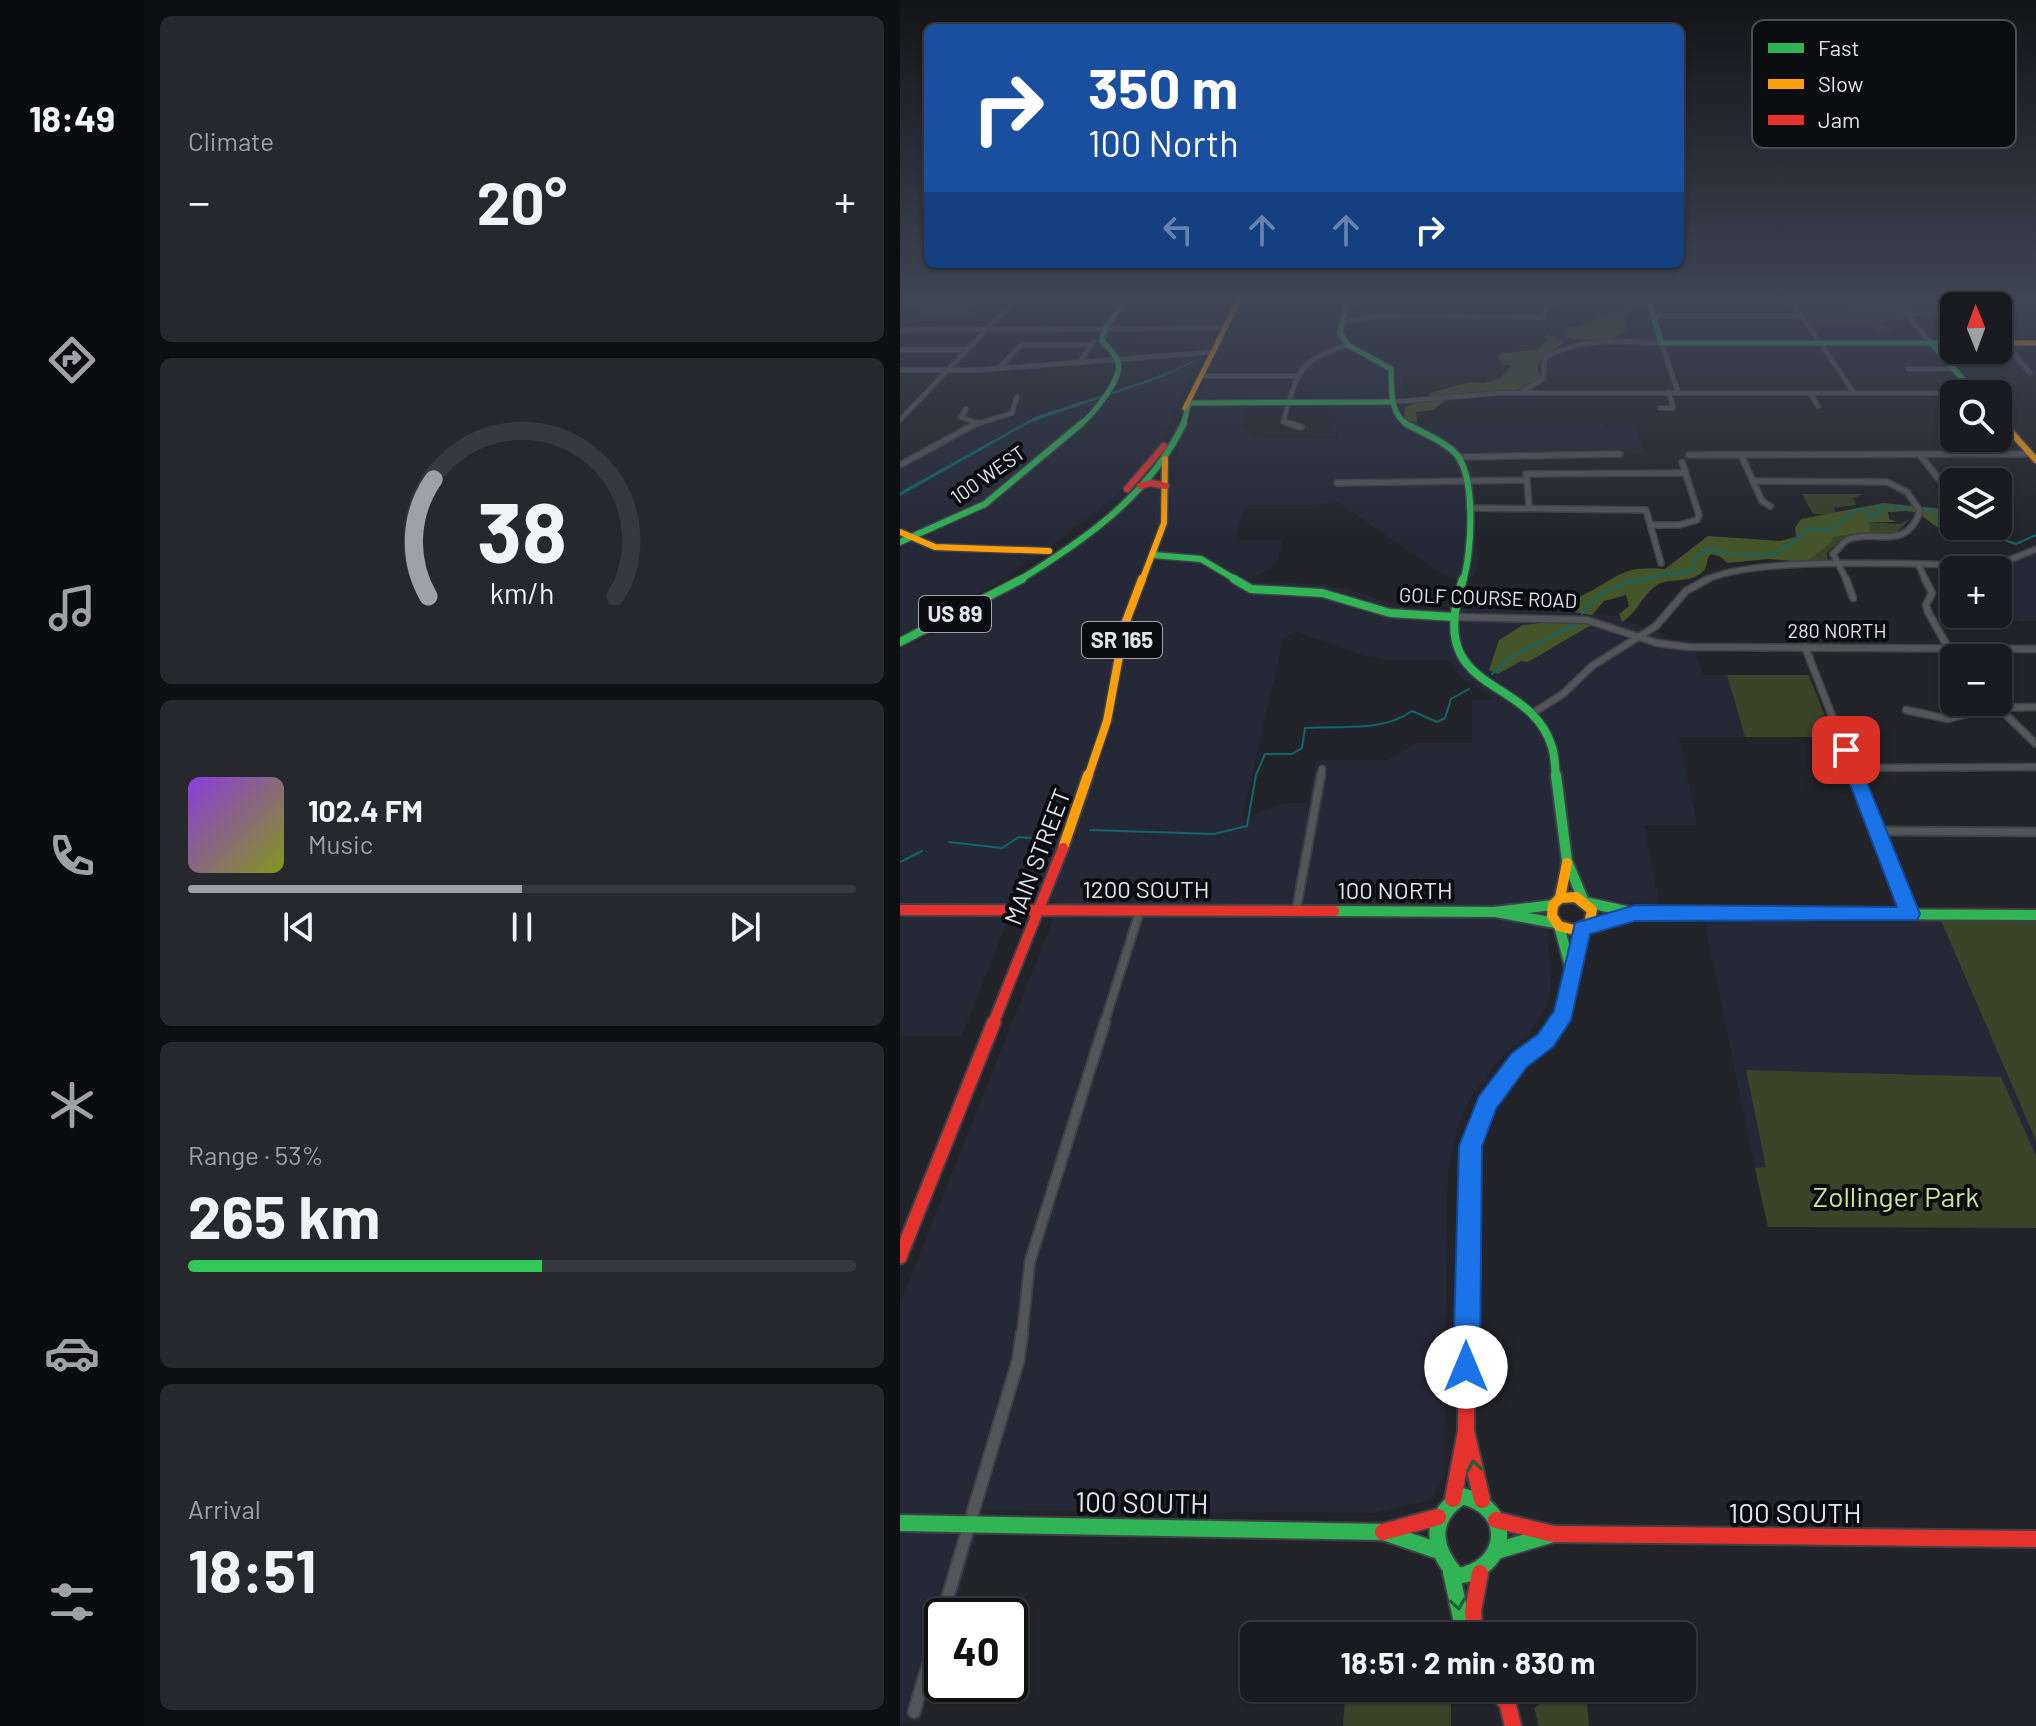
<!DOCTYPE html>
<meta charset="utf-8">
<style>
body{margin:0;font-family:Barlow,sans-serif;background:#27282d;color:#f1f3f6;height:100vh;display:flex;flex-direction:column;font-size:30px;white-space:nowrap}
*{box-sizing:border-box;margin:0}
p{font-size:26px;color:#9fa1a5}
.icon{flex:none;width:44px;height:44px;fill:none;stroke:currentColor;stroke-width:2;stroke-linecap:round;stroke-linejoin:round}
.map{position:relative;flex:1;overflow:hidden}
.sheet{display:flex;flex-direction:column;gap:16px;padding:16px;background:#0e0f12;width:756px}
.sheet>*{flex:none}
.hud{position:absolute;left:24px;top:24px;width:760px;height:244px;border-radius:12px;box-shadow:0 2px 6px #0004,0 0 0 2px #38393e;background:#1a4fa0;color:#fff;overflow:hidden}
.needle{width:52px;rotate:359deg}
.controls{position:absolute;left:1040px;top:292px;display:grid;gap:16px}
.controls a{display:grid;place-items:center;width:72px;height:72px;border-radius:12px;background:#1a1b20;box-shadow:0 2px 6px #0004,0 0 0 2px #38393e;font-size:40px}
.speed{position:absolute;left:24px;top:1598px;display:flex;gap:16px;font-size:40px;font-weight:700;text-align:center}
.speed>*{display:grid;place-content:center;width:104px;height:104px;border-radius:50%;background:#1a1b20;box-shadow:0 2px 6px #0004,0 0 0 2px #38393e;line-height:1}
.speed .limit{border:4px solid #111;border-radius:12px;background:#fff;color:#111}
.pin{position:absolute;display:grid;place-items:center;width:68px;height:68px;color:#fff;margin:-34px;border-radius:16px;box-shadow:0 4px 12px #0006}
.me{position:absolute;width:88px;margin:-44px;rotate:0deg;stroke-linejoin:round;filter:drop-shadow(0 0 6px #0008)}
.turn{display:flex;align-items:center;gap:28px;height:168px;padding:0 32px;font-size:36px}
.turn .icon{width:104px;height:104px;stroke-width:2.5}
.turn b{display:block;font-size:56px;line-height:68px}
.lanes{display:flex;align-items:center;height:76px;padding:0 32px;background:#0003;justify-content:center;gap:40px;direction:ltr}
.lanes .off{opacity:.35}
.big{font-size:60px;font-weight:700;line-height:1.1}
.sheet .card{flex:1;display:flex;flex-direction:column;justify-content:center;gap:12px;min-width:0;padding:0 28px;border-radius:12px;background:#27282d}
.sheet .dial{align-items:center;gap:0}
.dial svg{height:208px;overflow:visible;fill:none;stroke:#38393e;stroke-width:7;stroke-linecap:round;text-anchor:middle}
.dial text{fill:#f1f3f6;stroke:none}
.song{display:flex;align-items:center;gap:24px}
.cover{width:96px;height:96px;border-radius:12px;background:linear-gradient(135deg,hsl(270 70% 55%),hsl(70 70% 35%))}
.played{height:8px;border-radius:4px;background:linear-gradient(90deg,#9fa1a8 50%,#38393e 50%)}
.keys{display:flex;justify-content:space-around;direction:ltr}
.heat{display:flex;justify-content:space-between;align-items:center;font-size:44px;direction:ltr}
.charge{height:12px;border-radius:6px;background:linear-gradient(90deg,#34c759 53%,#38393e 0)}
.trip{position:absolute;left:340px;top:1622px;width:456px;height:80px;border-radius:12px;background:#1a1b20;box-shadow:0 2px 6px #0004,0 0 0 2px #38393e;font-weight:700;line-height:80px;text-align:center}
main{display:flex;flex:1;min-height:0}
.menu{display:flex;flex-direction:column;width:144px;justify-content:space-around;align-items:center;background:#0a0b0d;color:#9fa1a5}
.menu .icon{width:56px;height:56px}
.menu .active{color:#9fa1a8}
.menu b{font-size:36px;color:#f1f3f6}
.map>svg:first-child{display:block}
</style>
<main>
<nav class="menu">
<b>18:49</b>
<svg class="icon active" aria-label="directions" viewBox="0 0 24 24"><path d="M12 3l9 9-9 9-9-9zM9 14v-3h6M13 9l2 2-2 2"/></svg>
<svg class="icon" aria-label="music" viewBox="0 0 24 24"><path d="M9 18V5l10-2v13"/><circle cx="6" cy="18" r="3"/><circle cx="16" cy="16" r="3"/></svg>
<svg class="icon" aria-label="phone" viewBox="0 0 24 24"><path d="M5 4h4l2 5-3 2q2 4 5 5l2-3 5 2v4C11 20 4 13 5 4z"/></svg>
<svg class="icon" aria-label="climate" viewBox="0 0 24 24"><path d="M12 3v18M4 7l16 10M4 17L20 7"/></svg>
<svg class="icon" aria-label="car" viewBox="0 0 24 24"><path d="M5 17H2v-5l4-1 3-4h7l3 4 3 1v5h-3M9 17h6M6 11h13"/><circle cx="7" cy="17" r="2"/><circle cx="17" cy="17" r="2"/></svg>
<svg class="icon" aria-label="filters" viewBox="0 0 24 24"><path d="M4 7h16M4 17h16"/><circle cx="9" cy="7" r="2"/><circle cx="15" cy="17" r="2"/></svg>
</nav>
<section class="sheet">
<div class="card"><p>Climate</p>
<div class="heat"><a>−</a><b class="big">20°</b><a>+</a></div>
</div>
<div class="card dial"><svg viewBox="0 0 100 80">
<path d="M14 69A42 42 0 1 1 86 69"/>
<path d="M14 69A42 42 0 0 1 16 24" stroke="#9fa1a8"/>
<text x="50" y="56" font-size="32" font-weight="700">38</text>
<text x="50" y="72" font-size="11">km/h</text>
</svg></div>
<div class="card">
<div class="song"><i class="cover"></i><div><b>102.4 FM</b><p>Music</p></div></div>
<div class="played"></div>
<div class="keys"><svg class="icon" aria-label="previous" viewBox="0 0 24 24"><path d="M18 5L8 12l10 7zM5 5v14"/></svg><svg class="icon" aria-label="pause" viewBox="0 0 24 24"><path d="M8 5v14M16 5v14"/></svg><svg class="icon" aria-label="next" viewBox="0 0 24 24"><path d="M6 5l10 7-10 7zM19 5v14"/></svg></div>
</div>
<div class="card"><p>Range · 53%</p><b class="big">265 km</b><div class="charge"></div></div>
<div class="card"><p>Arrival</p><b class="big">18:51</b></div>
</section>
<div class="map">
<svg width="1136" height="1726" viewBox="0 0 1136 1726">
<rect width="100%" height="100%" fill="#22242a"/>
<g fill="#252837" fill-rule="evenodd">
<path d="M334,300L311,345L229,343L233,336L260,335L265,326H288L293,314H258L266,301Z"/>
<path d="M455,300L446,328L450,338L494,363L502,372L504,411L517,424H704L706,429H736L744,453L567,452L572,458L576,529L578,563L574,577L548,578L436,501L416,505H345L335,540H382L379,559L368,570L344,581L419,584L448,589L508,609L664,610L715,616L762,634L764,638L793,642L803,675H827L845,737H779L797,825H744L759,903L698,902L684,895L656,896L646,902L651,987L647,1006L629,1034L602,1057L572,1095L559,1123L548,1168L544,1476L530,1500L474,1513L84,1510L52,1616H42V1647L20,1721L0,1722V1304L160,902H115L62,1036L0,1037V650L54,625L147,566L245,486L276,484L274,466L283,433L344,302ZM350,404H434L430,426L438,434L436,439L358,437L340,427ZM395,631L461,655L487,660H548L564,680L595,699L572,700V743H517L488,760H416L408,803H383L342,820L383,639Z"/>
<path d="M895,300H940L948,311L905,315Z"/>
<path d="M300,358L261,442L221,492L165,536L94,585L0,635V463L74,427L112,414L136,415L237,384Z"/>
<path d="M1136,553V621H1094L1089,614H1098V570L1060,569L1099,566Z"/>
<path d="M804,920L1041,921L1136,1141V1167L855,1168Z"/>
</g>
<g fill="#394429">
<path d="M940,300H990L1008,322H983L991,333H978L971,326H912L905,315L947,311Z"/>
<path d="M8,301H81L68,312H78L75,316H18L29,306L2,305Z"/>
<path d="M902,494H964L953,498L956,505L934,508L936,514H913Z"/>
<path d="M1010,519L995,534L943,538L927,553L928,562H906L932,537L949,534L968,522L1000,524Z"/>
<path d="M827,675H909L933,737H845Z"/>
<path d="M1041,921H1136V1141L1048,937Z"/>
<path d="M846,1070L1101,1077L1136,1156V1228L868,1227L855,1168L866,1167Z"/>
<path d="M665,1688H686L689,1726H639L634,1708Z"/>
<path d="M445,1697H551V1726H443Z"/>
</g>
<g fill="#45552a">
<path d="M724,300H744L742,307L724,315L726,329L709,341L665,338L663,329L691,323L694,316L722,308Z"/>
<path d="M646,334L666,341L642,358L637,369L641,378L613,392L551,396L533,410L516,412L517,422L504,421L505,407L530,398V393L570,382L584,383L600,378L612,366L603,364L598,357L601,353L636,350L648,341Z"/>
<path d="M983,503L1044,509L1054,516V526H1060L1061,532C1045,537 1032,523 1021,515C1013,509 997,512 988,512L989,519L998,522H969L970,532L932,537V542L906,562L869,559L827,563L821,557L811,554C804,561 810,567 800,574C784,585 766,575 752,589C739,601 738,611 722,622L719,614L729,606L726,595L704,601L692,615L674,612L679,597C718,579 719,565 765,569L808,536L880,541L896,537L895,528L901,519Z"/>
<path d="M665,620L691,625L628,662L621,661L598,674L589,670L599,640L623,625Z"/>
</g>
<path fill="#11666c" d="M304,357L263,377L131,422L0,496V492L135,417L248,380Z"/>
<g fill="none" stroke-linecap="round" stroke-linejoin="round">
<g stroke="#11666c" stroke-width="2">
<path d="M1024,509L1054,518"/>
<path d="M1065,526L1116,544L1136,535"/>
<path d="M682,614C702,580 757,576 792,571L795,559L805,550C852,555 872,567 908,528L930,530L958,509L966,511L968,518L981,513L977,507L1008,508"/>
<path d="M592,674L611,657L679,623"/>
<path d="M190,830L314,834L347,826L356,775L365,754H392L402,748L405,728C441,725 481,733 512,711L537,722L545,718L551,699L569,689"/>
<path d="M49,842L102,848L119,837L141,839"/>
<path d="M0,862L22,851"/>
</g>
<defs>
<g id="street-far5">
<path d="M891,300L954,393"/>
<path d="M994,300L1031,343"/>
<path d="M1063,300L1066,302"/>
<path d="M0,303L3,300"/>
<path d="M1006,314H1054"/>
<path d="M752,316H902"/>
<path d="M441,323L478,316L638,317L644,316L647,306L660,300"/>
<path d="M0,330L325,328"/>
<path d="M1105,343L1130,373"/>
<path d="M0,350H67"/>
<path d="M179,363L193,342"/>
<path d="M99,368L121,345H191"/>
<path d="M1008,369H1054"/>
<path d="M0,370H79L314,352"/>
<path d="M302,376H396"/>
<path d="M621,392L643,379L645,357C682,337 721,342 761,343L778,392"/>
<path d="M910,393L918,406"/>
<path d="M493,402L599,393H1075"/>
<path d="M760,408H773L769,392"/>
<path d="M66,409L61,417L77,423"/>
<path d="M0,420L115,300"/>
<path d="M74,425L112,413L117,397"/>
<path d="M394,425L383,422C397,375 397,359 448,345"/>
</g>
<g id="street-far4">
<path d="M387,423L401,427"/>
<path d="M789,455L1131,454"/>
<path d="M841,455L862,501L870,506"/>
<path d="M1020,455L1054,498"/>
<path d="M560,457L720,454"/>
<path d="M0,465L77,423"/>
<path d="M627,480L629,507"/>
<path d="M853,481L987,482L1007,492L1020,511C1006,553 974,528 947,540C943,543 937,550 933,554"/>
<path d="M437,483L627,480L626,474L786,473"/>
<path d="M569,508L746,510L761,563"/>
<path d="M752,525H779L797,520L799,515L782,462"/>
<path d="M933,554L947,581"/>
<path d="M1019,566L1026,581"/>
<path d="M804,581C852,555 1016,565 1078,565L1112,559L1136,549"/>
</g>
<g id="street-far3">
<path d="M946,579L953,598"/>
<path d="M1025,579L1032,593L1026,605L1028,612L1054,658"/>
<path d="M554,617L687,620L757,643L788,647L1136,649"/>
<path d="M905,647L956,777"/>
<path d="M1093,702L1136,744"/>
<path d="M1006,710L1048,719L1089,708L1136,707"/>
<path d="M631,714L663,694L692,666L756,626L786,591L808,579"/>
<path d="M953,768L1136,767"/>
<path d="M420,777L422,769"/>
</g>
<g id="street-far2">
<path d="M955,775L1010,914"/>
<path d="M977,831L1136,832"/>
<path d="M396,911L421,775"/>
<path d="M204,1024L240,910"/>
</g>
<path id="street-far1" d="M122,1335L130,1261L205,1022"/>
<g id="street">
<path d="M42,1616L118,1361L122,1333"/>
<path d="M14,1712L42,1617"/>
</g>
<g id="fast-far4">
<path d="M447,300L440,333L448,345L491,369C492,389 489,414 508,425"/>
<path d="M749,300L761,343H1054"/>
<path d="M1031,343L1076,394"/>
<path d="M289,403L493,402"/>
<path d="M180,425C192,415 224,378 218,361C216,354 207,347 202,341L205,328L226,300"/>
<path d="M283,425L289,403"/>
</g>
<g id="fast-far3">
<path d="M505,423C520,432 540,439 553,451C577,471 572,553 563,581"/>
<path d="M0,542L85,504L182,423"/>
<path d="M253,555L301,559L338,581"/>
<path d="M118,581C185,540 249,496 284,423"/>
</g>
<g id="fast-far2">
<path d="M334,579L351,589L422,593L490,613L554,617"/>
<path d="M563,579C523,698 629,672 652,747C655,756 655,768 656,777"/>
<path d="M0,642L122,579"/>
</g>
<g id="fast-far1">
<path d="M656,775L667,861L683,899"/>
<path d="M689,903L735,913L1136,915"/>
<path d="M434,911L594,912L653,905"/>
<path d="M596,912L655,923"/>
<path d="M689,924L729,914"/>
<path d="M659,926L671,970"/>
</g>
<g id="fast">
<path d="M562,1496C617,1509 607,1570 557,1576C532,1548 528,1518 562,1496Z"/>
<path d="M0,1523L483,1532L536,1550"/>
<path d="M596,1551L653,1534"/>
<path d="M551,1572L565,1636"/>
</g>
<g id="slow-far3">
<path d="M1098,343H1136"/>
<path d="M285,408L339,300"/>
<path d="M1098,418L1104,425"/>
</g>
<g id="slow-far2">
<path d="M1103,423L1136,460"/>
<path d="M0,532L35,547L149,551"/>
<path d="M242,581L264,523L265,459"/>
</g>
<path id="slow-far1" d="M188,777L207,721L225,624L242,579"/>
<g id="slow">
<path d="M163,848L188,775"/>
<path d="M676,897L692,910L689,924L674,930L659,926L652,916L653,905L660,898Z"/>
<path d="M660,898L667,863"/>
</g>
<g id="jam-far3">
<path d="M240,486L251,483L266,486"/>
<path d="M227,489L264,446"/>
</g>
<g id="jam-far2">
<path d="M0,910L434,911"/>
<path d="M93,1024L163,848"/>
<path d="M656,1024L664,1014L681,929"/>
</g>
<g id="jam-far1">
<path d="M0,1257L94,1022"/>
<path d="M567,1335L570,1146L587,1103L619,1060L645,1040L658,1022"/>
</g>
<g id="jam">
<path d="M566,1431L582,1500"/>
<path d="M553,1499L566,1431L567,1333"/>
<path d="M596,1520L653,1534L1136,1539"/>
<path d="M483,1532L538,1517"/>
<path d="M575,1636L573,1611L580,1573"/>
<path d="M596,1688L608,1705L613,1726"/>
</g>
</defs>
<use href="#street-far5" stroke="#3f4146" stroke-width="6"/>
<use href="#street-far4" stroke="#3f4146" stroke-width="8"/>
<use href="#street-far3" stroke="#3f4146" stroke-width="9"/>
<use href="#street-far2" stroke="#3f4146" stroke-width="11"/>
<use href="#street-far1" stroke="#3f4146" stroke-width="13"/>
<use href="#street" stroke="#3f4146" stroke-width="15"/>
<use href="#fast-far4" stroke="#3f4146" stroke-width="7"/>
<use href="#fast-far3" stroke="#3f4146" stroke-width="9"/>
<use href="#fast-far2" stroke="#3f4146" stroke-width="11"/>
<use href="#fast-far1" stroke="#3f4146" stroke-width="14"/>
<use href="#fast" stroke="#3f4146" stroke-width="20"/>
<use href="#slow-far3" stroke="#3f4146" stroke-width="7"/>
<use href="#slow-far2" stroke="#3f4146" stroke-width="9"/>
<use href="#slow-far1" stroke="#3f4146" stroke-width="11"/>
<use href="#slow" stroke="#3f4146" stroke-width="14"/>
<use href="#jam-far3" stroke="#3f4146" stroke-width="9"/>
<use href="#jam-far2" stroke="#3f4146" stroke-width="14"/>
<use href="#jam-far1" stroke="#3f4146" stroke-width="17"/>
<use href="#jam" stroke="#3f4146" stroke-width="20"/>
<use href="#street-far5" stroke="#545559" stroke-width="4"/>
<use href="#street-far4" stroke="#545559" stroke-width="5"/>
<use href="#street-far3" stroke="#545559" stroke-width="6"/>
<use href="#street-far2" stroke="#545559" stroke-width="7"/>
<use href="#street-far1" stroke="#545559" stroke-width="9"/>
<use href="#street" stroke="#545559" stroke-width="11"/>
<use href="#fast-far4" stroke="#30b455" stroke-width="5"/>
<use href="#fast-far3" stroke="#30b455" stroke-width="6"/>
<use href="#fast-far2" stroke="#30b455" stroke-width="8"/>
<use href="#fast-far1" stroke="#30b455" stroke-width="10"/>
<use href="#fast" stroke="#30b455" stroke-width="16"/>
<use href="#slow-far3" stroke="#ff9f0a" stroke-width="5"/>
<use href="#slow-far2" stroke="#ff9f0a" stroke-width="6"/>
<use href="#slow-far1" stroke="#ff9f0a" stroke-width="8"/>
<use href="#slow" stroke="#ff9f0a" stroke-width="10"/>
<use href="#jam-far3" stroke="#e5322d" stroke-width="6"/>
<use href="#jam-far2" stroke="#e5322d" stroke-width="10"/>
<use href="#jam-far1" stroke="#e5322d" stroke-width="13"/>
<use href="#jam" stroke="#e5322d" stroke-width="16"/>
</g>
<defs><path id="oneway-chevron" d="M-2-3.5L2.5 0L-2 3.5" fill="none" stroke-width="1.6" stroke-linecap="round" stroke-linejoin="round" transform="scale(2)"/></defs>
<g stroke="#1e6032">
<use href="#oneway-chevron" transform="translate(574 1466) rotate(-99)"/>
<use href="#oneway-chevron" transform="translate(558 1604) rotate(81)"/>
</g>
<linearGradient id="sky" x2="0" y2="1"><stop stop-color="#131417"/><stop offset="0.55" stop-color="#3e4555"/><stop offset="1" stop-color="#3e4555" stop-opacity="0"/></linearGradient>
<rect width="1136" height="542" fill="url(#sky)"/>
<path fill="#1a73e8" stroke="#114b97" stroke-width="2" d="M946,745L954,750L1020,914L1017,920L735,921L690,934L671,1020L653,1047L627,1067L596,1109L582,1146L580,1367L576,1377L566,1381L557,1377L553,1367L559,1146L579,1096L612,1053L638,1034L654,1011L675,923L735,905L997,907L937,750Z"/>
<g text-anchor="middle" stroke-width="8" stroke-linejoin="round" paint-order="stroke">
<g font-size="20" fill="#e2e4ec" stroke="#0b0c10">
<text transform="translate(88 475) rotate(-35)" y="7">100 WEST</text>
<text transform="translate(588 598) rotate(2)" y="7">GOLF COURSE ROAD</text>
<text x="937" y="638">280 NORTH</text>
</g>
<g fill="#0b0c10" stroke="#a2a3aa" stroke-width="2">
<rect x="19" y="596" width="72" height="36" rx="6"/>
<rect x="182" y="622" width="80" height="36" rx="6"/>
</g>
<g font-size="22" font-weight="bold" fill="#e2e4ec">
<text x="55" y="622">US 89</text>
<text x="222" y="648">SR 165</text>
</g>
<g font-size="24" fill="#e2e4ec" stroke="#0b0c10">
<text transform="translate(138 857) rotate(-69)" y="8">MAIN STREET</text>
<text x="246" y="898">1200 SOUTH</text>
<text x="495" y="899">100 NORTH</text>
</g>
<g font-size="28" fill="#c7e696" stroke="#0b0c10">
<text x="996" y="1207">Zollinger Park</text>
</g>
<g font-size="28" fill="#e2e4ec" stroke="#0b0c10">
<text transform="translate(242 1503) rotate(1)" y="10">100 SOUTH</text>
<text x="895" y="1523">100 SOUTH</text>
</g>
</g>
<rect x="852" y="20" width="264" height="128" rx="12" fill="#0b0c10" stroke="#4c4d52" stroke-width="2"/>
<rect x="868" y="43" width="36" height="10" fill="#30b455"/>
<rect x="868" y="79" width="36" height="10" fill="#ff9f0a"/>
<rect x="868" y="115" width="36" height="10" fill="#e5322d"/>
<g font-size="22" fill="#e2e4ec">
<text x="918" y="56">Fast</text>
<text x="918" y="92">Slow</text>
<text x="918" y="128">Jam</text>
</g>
</svg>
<div class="controls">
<a><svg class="needle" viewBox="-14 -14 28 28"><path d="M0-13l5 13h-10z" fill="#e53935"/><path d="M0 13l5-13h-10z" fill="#9fa1a5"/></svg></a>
<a><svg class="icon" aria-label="search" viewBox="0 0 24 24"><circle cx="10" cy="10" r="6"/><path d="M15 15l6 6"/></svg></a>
<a><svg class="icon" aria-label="layers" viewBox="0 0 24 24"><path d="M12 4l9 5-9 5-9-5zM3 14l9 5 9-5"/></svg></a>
<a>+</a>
<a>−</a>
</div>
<div class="speed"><div class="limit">40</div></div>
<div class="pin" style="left:946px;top:750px;background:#d93025"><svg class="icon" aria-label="arrive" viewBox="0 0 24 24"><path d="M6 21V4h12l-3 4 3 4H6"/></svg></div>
<svg class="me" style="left:566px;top:1367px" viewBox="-20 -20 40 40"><circle r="19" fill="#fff"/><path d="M0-13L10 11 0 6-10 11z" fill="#1a73e8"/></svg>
<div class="trip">18:51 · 2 min · 830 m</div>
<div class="hud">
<div class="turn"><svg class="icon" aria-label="right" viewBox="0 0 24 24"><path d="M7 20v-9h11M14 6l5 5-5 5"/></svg><div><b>350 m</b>100 North</div></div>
<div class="lanes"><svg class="icon off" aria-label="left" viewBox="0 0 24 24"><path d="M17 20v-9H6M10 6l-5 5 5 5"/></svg><svg class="icon off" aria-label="ahead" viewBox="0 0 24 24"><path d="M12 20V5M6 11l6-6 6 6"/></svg><svg class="icon off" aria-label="ahead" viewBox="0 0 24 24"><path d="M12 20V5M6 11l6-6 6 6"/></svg><svg class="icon" aria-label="right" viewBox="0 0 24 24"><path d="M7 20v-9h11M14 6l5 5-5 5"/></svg></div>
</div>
</div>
</main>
